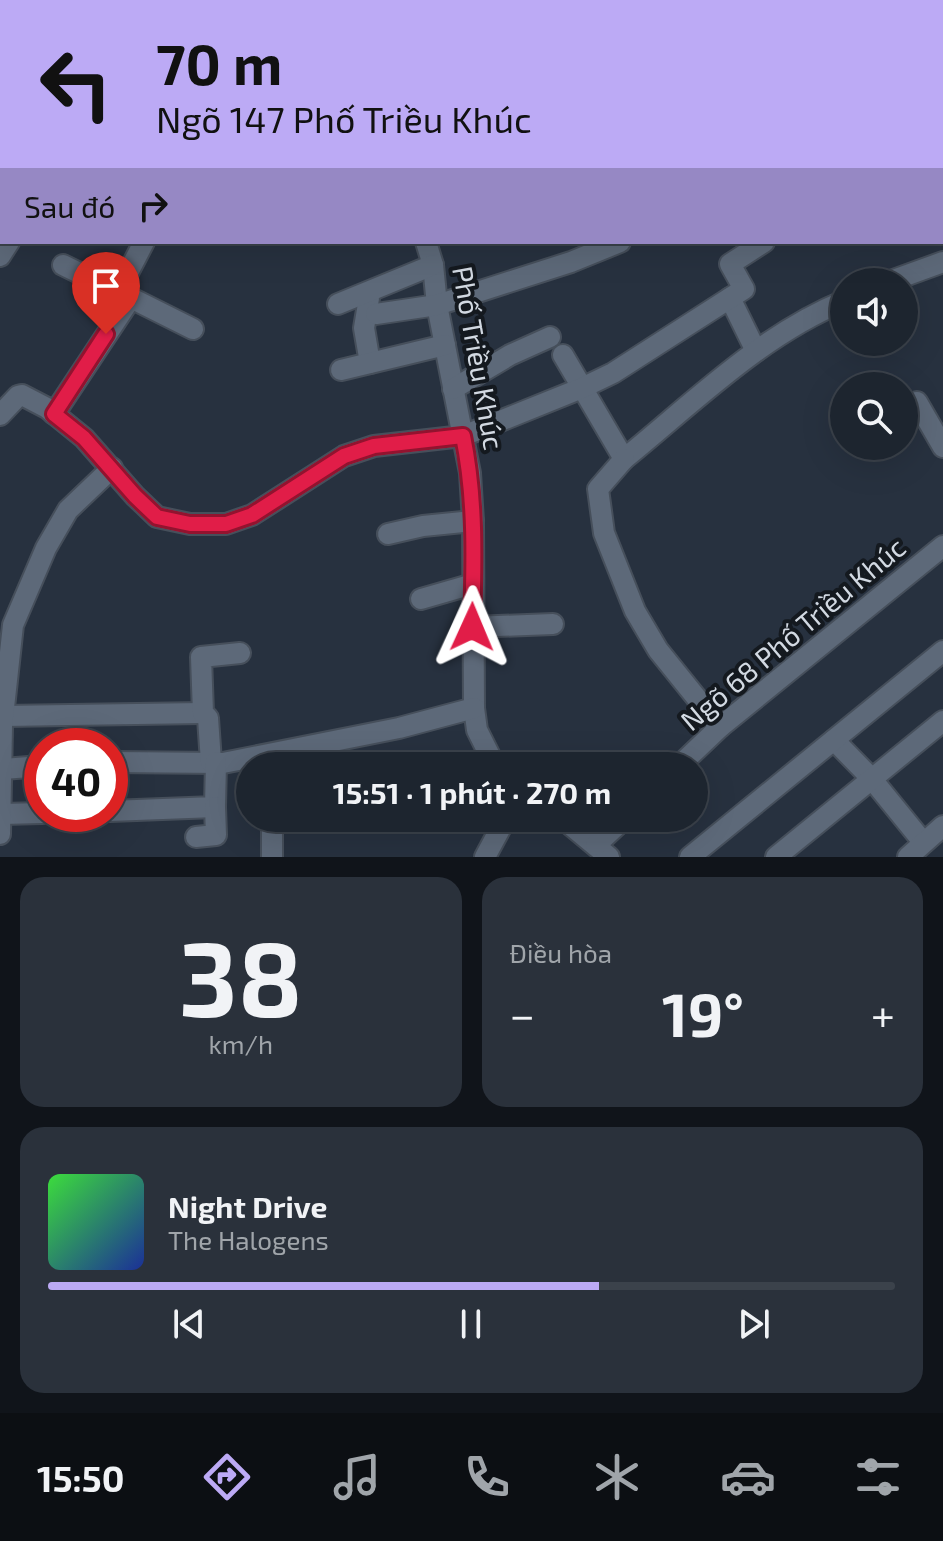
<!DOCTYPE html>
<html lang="vi">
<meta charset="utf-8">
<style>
body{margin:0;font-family:"Exo 2",sans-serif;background:#2a313b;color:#f1f3f6;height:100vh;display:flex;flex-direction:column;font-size:30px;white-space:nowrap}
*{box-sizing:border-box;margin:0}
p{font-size:26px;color:#a0a5aa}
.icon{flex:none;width:44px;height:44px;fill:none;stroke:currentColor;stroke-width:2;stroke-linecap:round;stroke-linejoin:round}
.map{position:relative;height:857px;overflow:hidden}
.details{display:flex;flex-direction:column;gap:20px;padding:20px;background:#10141a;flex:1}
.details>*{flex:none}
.guide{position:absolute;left:0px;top:0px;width:944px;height:244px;box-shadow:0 8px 32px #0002,0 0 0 2px #3b424b;background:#bcaaf5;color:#111;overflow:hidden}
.controls{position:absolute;left:830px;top:268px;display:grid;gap:16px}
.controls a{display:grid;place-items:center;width:88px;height:88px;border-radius:50%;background:#1d252f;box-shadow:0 8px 32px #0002,0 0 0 2px #3b424b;font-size:40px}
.speed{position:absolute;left:24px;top:728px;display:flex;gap:16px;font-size:40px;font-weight:700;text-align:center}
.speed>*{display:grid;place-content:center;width:104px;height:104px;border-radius:50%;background:#1d252f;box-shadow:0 8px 32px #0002,0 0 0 2px #3b424b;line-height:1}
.speed .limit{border:12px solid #d22;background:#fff;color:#111}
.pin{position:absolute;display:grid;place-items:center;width:68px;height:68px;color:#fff;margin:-82px -34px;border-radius:50% 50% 50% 0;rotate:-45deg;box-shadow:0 0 8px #0007}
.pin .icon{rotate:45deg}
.me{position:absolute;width:88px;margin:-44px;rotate:1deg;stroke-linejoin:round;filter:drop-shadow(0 0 6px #0008)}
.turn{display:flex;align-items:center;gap:28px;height:168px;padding:0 24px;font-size:36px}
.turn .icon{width:104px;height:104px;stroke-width:2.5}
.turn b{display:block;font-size:56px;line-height:68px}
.then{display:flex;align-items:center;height:76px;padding:0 24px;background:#0003;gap:16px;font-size:30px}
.big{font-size:60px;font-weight:700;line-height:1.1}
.details .tile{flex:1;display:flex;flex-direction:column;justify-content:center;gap:12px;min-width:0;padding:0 28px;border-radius:24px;background:#2a313b}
.details .dial{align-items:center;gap:0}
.dial b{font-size:104px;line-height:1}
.song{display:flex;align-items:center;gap:24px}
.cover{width:96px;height:96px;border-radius:12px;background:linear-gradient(135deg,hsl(120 70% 55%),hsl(230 70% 35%))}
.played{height:8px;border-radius:4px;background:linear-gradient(90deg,#bcaaf5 65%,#3b424b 65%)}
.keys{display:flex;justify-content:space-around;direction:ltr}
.heat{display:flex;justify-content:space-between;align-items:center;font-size:44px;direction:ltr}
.details .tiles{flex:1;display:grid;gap:20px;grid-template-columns:1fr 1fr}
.tile:last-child{grid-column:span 2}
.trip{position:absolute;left:236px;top:752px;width:472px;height:80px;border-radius:40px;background:#1d252f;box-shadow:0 8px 32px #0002,0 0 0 2px #3b424b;font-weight:700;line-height:80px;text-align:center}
.menu{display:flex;height:128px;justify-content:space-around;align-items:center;background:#0c0f13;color:#a0a5aa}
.menu .icon{width:56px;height:56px}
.menu .selected{color:#bcaaf5}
.menu b{font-size:36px;color:#f1f3f6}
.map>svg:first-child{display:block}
</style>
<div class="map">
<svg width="943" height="857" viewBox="0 0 943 857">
<rect width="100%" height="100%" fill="#27313f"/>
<path fill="#655284" stroke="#90899c" stroke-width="2" d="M440,0H564L561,2Z"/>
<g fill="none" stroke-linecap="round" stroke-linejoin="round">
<defs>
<g id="minor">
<path d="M817,0L819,2"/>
<path d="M104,2L105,0"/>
<path d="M319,2V0"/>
<path d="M391,2V0"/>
<path d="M587,2L591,0"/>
<path d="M942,105L943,101"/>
<path d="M0,118L2,119"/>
<path d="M0,155L2,151"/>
<path d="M426,242L433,265L437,305L470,473L473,521L474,708L477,730L493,762L497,766"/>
<path d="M0,256L9,242"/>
<path d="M63,265L118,292"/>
<path d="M888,282L943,262"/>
<path d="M131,298L193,329"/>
<path d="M369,298L364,328L370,363"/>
<path d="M730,298L756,351"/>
<path d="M338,304L433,265"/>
<path d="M376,314L437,305L571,262L620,242"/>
<path d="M563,355L624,459C693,403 761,335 844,301"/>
<path d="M341,370L445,345"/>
<path d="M453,389L510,355L550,337"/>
<path d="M917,402L943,447"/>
<path d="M54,414L131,298L118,292L144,242"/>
<path d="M0,415L18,396L22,395L47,408L84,438L135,496L157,517L190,524H226L252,515L344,456L374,446L463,436L582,388L613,373L744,289L730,264L764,242"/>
<path d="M624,459L598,489L604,533L635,611L658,650L720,727"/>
<path d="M388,534L423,526L473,521"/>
<path d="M421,599L473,584"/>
<path d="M472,627L553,624"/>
<path d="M3,716L203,713"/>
<path d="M834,740L871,778L923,842"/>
<path d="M110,762L223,763L399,728L474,708"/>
<path d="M211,762L208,718L203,713L201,657L240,653"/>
<path d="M679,766L720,727L943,546"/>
<path d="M3,769L42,766"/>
<path d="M110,811L215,807L216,762"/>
<path d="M2,814L42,813"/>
<path d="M272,818V857"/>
<path d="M562,818L609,857"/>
<path d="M0,834L2,726L13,625L46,548L68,510L112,468"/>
<path d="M196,837L216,835L215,807"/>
<path d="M596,845L625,818"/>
<path d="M485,857L506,818"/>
<path d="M690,857L943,651"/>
<path d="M776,857L943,721"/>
<path d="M908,857L943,826"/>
</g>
</defs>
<use href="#minor" stroke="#464f5b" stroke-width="24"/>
<use href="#minor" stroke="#5d6979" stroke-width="20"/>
</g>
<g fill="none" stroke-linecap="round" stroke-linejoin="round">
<defs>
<path id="route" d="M106,334L54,414L84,438L135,496L157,517L190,524H226L252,515L344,456L374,446L463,436C476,499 474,563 472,627"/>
</defs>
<use href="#route" stroke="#92132f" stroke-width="20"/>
<use href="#route" stroke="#e11d48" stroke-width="14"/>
</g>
<g text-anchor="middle" stroke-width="8" stroke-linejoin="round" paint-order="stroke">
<g font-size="28" fill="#d2d9e2" stroke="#14191f">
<text transform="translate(478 358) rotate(80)" y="10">Phố Triều Khúc</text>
<text transform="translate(793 634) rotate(-40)" y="10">Ngõ 68 Phố Triều Khúc</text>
</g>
</g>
</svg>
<div class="controls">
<a><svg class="icon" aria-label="sound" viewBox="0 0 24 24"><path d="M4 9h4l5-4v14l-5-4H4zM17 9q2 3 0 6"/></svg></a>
<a><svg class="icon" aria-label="search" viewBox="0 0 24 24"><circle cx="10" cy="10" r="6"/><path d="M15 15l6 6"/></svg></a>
</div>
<div class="speed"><div class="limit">40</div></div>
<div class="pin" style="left:106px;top:334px;background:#d93025"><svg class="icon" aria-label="arrive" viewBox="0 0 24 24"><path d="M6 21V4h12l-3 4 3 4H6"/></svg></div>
<svg class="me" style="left:472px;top:627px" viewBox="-20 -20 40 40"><path d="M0-17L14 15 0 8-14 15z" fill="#e11d48" stroke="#fff" stroke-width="4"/></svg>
<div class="trip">15:51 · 1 phút · 270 m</div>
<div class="guide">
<div class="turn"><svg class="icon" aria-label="left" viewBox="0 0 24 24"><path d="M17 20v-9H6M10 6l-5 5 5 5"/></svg><div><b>70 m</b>Ngõ 147 Phố Triều Khúc</div></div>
<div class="then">Sau đó<svg class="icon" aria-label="right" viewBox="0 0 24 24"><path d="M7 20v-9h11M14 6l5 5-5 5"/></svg></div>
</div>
</div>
<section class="details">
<div class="tiles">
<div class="tile dial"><b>38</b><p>km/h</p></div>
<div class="tile"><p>Điều hòa</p>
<div class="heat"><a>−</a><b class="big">19°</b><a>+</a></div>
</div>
<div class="tile">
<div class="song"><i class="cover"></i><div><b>Night Drive</b><p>The Halogens</p></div></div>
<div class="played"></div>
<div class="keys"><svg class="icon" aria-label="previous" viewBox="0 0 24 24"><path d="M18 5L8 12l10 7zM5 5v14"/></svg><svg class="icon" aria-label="pause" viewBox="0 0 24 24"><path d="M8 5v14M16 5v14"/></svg><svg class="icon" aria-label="next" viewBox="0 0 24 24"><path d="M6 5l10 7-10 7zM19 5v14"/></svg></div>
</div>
</div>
</section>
<nav class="menu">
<b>15:50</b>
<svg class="icon selected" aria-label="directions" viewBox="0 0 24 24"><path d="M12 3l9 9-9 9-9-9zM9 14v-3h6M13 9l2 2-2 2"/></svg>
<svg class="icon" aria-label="music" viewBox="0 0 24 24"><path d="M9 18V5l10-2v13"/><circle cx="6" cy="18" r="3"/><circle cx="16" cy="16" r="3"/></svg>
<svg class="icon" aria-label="phone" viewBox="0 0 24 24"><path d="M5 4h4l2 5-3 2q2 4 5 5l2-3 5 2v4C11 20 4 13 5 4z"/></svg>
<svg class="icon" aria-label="climate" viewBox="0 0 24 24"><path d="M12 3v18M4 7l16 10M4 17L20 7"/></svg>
<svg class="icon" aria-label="car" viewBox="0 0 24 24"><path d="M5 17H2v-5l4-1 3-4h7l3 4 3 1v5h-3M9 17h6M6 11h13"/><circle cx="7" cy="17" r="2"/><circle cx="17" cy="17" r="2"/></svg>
<svg class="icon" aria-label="filters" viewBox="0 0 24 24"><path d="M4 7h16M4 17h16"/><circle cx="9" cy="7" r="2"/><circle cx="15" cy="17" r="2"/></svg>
</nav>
